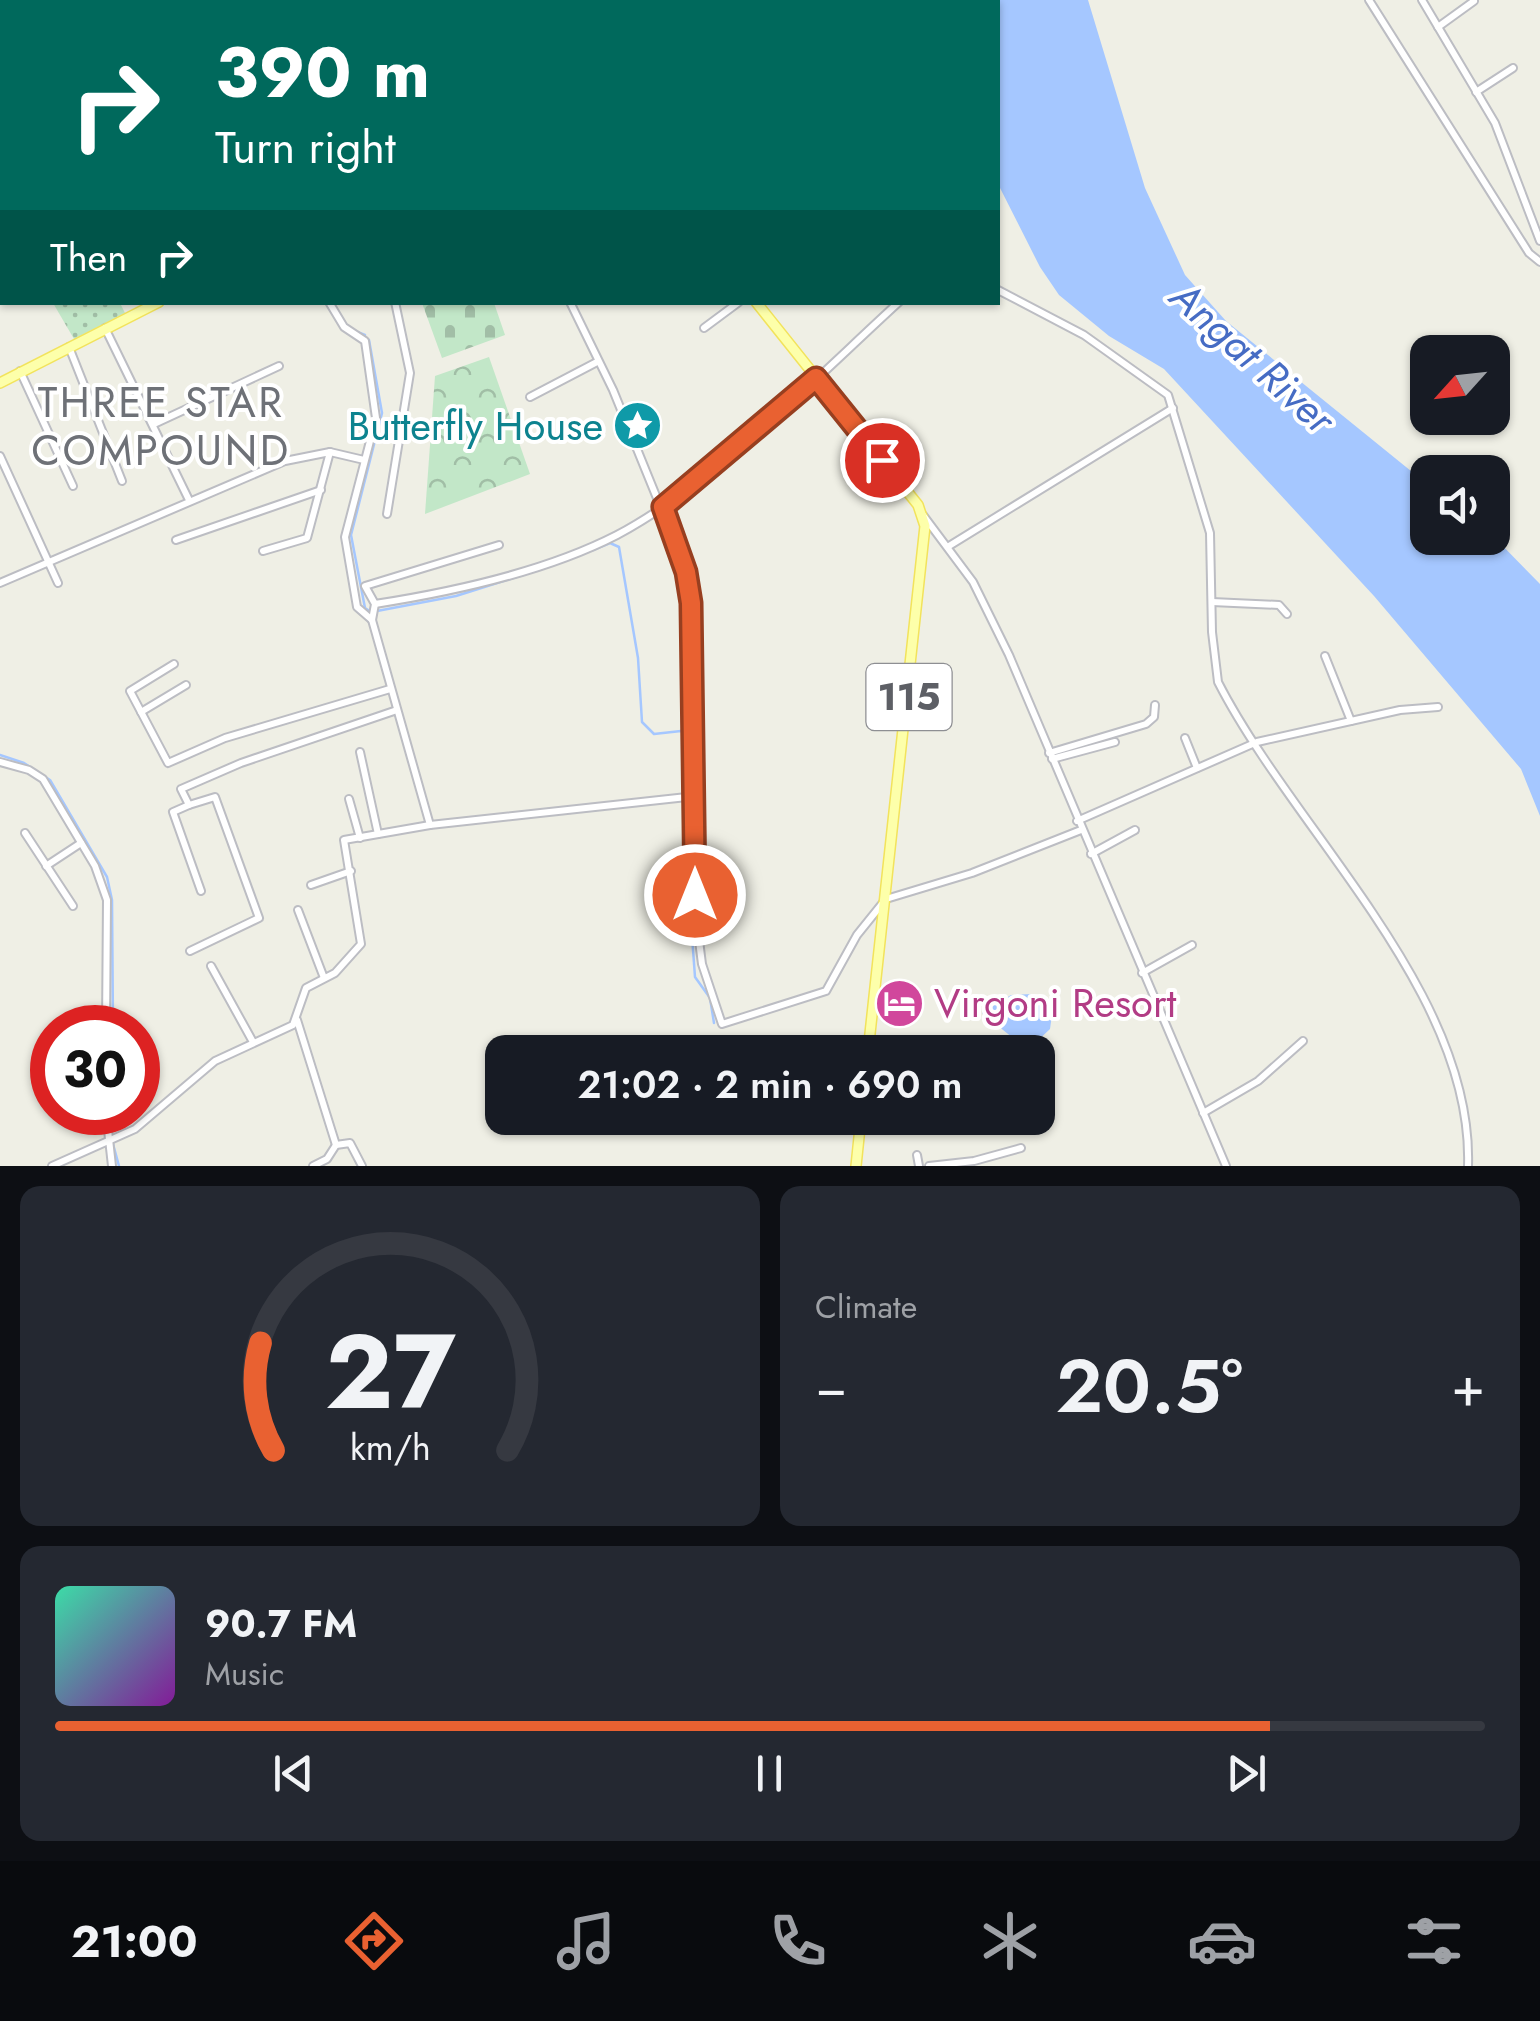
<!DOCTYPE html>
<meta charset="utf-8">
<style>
body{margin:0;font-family:Jost,sans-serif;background:#242831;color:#f1f3f6;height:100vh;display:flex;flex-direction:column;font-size:38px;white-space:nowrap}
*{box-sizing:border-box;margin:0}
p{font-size:32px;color:#9ea1a6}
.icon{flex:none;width:55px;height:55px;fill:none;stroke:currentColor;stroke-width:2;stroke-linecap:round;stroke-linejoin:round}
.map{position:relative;height:1166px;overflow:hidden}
.details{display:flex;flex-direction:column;gap:20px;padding:20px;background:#0d0f14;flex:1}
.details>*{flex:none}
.hud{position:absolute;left:0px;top:0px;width:1000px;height:305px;box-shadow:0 2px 8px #0004;background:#00695c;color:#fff;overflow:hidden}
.needle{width:65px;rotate:243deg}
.controls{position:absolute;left:1410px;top:335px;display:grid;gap:20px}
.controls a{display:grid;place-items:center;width:100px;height:100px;border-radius:20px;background:#171b24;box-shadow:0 2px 8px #0004;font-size:50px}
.speed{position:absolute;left:30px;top:1005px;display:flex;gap:20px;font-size:50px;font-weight:700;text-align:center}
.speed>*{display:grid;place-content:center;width:130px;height:130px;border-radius:50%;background:#171b24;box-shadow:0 2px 8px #0004;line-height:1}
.speed .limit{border:15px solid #d22;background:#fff;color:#111}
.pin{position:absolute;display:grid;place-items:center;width:85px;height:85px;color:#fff;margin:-42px;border:5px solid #fff;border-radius:50%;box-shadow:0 2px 10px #0007}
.me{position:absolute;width:110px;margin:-55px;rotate:0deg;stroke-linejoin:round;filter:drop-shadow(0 0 8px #0008)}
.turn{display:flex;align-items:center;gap:35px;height:210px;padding:0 50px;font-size:45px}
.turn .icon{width:130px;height:130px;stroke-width:2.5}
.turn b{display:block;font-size:70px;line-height:85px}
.then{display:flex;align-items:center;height:95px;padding:0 50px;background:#0003;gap:20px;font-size:38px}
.big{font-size:75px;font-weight:600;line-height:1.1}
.details .tile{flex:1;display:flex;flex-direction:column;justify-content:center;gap:15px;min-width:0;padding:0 35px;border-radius:20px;background:#242831}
.details .dial{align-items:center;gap:0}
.dial svg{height:260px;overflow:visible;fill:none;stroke:#363941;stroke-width:7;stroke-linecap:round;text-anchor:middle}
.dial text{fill:#f1f3f6;stroke:none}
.song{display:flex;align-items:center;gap:30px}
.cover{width:120px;height:120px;border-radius:15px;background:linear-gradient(135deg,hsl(160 70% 55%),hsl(290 70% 35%))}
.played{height:10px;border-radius:5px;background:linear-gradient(90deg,#e96131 85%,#363941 85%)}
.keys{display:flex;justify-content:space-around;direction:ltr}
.heat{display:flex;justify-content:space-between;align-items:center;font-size:55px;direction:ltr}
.details .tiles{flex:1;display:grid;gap:20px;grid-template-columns:1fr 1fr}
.tile:last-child{grid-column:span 2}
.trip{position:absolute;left:485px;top:1035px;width:570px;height:100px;border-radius:20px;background:#171b24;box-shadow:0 2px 8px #0004;font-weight:600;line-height:100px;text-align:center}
.tabs{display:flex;height:160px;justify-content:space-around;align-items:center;background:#090b0e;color:#9ea1a6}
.tabs .icon{width:70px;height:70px}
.tabs .on{color:#e96131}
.tabs b{font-size:45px;color:#f1f3f6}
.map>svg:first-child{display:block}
</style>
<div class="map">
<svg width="1540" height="1166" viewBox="0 0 1540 1166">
<defs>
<pattern id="green-dots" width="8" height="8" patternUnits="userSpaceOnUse" patternTransform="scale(2.5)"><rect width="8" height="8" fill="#c2e7c8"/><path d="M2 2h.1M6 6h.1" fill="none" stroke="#a1bea6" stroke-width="1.8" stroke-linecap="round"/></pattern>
<pattern id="forest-crowns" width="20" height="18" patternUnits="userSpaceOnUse" patternTransform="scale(2.5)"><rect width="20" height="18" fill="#c2e7c8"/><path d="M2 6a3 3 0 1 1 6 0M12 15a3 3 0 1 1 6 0" fill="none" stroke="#a1bea6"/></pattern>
<pattern id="cemetery-stones" width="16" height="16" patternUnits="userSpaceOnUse" patternTransform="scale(2.5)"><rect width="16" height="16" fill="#c2e7c8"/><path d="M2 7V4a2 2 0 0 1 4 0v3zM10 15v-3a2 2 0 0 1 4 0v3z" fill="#a1bea6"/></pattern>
</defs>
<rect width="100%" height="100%" fill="#efefe5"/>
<path fill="url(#green-dots)" d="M53,303H120L125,313L74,339Z"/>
<path fill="url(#forest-crowns)" d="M489,357L530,474L425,514L435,376Z"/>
<path fill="url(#cemetery-stones)" d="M422,303H494L505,335L442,358Z"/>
<g fill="#a5c7ff">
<path d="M962,0H1088L1145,188L1185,275L1226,321L1427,484L1428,538L1493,536L1540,584V816L1521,769L1374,596L1164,369L1109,336L1059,295L1040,267L998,184V2Z"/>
<path d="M1032,994L1046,998L1053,1008L1050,1029L1033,1045L1013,1038L982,1013L1011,995Z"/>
</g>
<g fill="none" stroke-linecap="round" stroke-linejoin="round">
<g stroke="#a5c7ff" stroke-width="2.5">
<path d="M221,0L222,2"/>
<path d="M355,331L365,335"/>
<path d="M369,340L382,413L351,535L365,608L371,612"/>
<path d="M593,550L610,543L619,547L638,658L642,722L654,734L681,731L688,735L689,790"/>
<path d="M377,611L456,596L529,573"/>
<path d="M0,755L24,763L50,780L107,877L112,900L113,1028"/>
<path d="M689,803L691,907"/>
<path d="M692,910V920"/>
<path d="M692,922V932"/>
<path d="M692,936L695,977L710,998L714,1023"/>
<path d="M113,1131V1112"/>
<path d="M113,1144L119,1166"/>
</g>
<defs>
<g id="minor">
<path d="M214,0L215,2"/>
<path d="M425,0L426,2"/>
<path d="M722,0V2"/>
<path d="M1369,0L1529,253L1540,262"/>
<path d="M1422,0L1495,123L1540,241"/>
<path d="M143,2L151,0"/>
<path d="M1438,27L1474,1"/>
<path d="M0,52L2,51"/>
<path d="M1476,92L1513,68"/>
<path d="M998,290L1084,335L1168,395L1210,533L1212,632L1218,682C1294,831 1474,992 1468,1166"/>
<path d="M329,302L344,327L365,341L376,418L345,537L357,607L372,620"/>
<path d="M570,302L613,390L687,572L691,603L697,925L702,964L722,1024L826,991L857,935L886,899L972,873L1081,830"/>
<path d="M105,328L189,500"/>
<path d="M704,328L739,302"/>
<path d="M69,347L122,481"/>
<path d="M20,371L73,486"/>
<path d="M530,397L597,362"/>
<path d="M154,424L279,366"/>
<path d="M0,456L58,583"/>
<path d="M387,514L410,373L395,302"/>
<path d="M923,515L973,582L1009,655L1226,1166"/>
<path d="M176,540L321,490"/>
<path d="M949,546L1173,408"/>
<path d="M263,551L307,538L330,452"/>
<path d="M0,583L285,461L330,452L364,460"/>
<path d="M1212,602L1279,605L1287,614"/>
<path d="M375,604C452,592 547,571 617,535C712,485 818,376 899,302"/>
<path d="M1325,656L1351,721"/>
<path d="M174,664L130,691L168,763L225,738L390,689"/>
<path d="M141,712L186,685"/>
<path d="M1185,738L1197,768"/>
<path d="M360,752L378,834"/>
<path d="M1049,753L1146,724L1154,717L1155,705"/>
<path d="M1052,759L1115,742"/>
<path d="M0,762L29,770L43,779L95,866L107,900L106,1028"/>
<path d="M349,799L360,838"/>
<path d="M189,805L215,797L259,918L190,951"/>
<path d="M1077,821L1257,742L1400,710L1438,707"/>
<path d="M430,825L372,620L375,604L365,586L499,545"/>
<path d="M25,833L73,906"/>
<path d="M1091,854L1135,830"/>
<path d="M46,866L81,843"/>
<path d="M311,885L351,871"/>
<path d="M201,891L173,812L189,805L181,789L241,763L397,710"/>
<path d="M298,910L324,978"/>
<path d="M211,966L253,1042"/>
<path d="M1142,973L1192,945"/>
<path d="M297,1020L336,1145L350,1143L362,1166"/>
<path d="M106,1112L112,1166"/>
<path d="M1203,1113L1258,1081L1303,1041"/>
<path d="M917,1155L919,1166"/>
<path d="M52,1166L135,1129L215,1061L293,1025L306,988L335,973L361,944L344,840L430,825L696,796"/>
<path d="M313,1166L327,1159L336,1145"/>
<path d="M929,1166L974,1161L1021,1148"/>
</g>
<g id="major">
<path d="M557,0L558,2"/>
<path d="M756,302L918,505L925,526L868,1052"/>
<path d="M0,383L159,302"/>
<path d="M856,1166L861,1118"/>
</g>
</defs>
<use href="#minor" stroke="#bcbdc3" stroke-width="10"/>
<use href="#major" stroke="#f2e35c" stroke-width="12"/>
<use href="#minor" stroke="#fff" stroke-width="6"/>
<use href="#major" stroke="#fdffaa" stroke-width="9"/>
</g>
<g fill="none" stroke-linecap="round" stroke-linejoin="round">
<defs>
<path id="route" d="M695,895L691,603L686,572L663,507L816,378L882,460"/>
</defs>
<use href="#route" stroke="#973f20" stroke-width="25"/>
<use href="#route" stroke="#e96131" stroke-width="18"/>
</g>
<defs>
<symbol id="sight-disc" viewBox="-11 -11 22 22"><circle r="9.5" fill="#0f9aa8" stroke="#fff"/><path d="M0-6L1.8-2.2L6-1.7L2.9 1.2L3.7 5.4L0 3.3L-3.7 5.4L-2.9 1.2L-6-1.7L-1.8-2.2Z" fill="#fff"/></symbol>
<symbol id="hotel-disc" viewBox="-11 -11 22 22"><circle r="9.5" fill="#d1479c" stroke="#fff"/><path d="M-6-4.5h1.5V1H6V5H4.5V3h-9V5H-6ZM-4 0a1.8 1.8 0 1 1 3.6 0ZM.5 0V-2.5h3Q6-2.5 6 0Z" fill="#fff"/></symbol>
</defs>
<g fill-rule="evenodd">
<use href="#sight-disc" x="610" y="398" width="55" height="55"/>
<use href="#hotel-disc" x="872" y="976" width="55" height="55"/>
</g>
<g text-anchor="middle" stroke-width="8" stroke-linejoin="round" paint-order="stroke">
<rect fill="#fff" stroke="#8e8f93" stroke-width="2.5" x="866.5" y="664" width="85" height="66" rx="8"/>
<g font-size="38" font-weight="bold" fill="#5d5f65">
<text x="909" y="710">115</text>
</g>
<g font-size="40" fill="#0d838f" stroke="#fff" text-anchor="end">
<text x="603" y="440">Butterfly House</text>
</g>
<g font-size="40" fill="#b23c85" stroke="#fff" text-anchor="start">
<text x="934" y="1017">Virgoni Resort</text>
</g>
<g font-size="42" font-style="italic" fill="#466cc4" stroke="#fff">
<text transform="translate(1253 357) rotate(42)" y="15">Angat River</text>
</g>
<g font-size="42" letter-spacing="2.5" fill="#6e7177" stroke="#fff">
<text x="161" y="417">THREE STAR<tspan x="161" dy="48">COMPOUND</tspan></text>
</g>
</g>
</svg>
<div class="controls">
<a><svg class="needle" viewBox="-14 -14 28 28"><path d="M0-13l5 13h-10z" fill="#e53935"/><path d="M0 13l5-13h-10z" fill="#9ea1a6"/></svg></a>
<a><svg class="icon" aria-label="sound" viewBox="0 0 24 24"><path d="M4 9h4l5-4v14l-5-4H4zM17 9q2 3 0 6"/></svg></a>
</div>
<div class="speed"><div class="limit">30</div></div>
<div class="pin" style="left:882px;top:460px;background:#d93025"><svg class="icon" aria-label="arrive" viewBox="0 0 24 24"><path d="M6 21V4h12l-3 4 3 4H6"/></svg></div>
<svg class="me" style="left:695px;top:895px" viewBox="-20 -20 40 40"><circle r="17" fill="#e96131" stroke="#fff" stroke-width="3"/><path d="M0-11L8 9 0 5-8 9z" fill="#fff"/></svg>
<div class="trip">21:02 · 2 min · 690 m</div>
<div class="hud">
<div class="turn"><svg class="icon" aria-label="right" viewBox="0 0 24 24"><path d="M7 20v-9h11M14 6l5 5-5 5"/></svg><div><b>390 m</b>Turn right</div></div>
<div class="then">Then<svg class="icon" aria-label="right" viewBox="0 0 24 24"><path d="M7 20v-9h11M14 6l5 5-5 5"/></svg></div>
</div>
</div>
<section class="details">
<div class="tiles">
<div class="tile dial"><svg viewBox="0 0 100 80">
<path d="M14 69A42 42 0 1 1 86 69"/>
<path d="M14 69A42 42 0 0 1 10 36" stroke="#e96131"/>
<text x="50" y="56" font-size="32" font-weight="700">27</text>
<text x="50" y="72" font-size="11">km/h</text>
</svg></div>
<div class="tile"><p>Climate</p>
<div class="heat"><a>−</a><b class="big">20.5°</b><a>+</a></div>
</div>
<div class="tile">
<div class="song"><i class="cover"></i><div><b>90.7 FM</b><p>Music</p></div></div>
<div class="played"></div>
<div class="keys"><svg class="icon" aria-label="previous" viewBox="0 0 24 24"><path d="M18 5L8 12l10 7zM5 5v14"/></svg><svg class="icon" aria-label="pause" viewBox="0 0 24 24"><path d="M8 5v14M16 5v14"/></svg><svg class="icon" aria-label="next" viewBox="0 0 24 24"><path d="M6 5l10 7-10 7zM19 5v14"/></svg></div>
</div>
</div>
</section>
<nav class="tabs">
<b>21:00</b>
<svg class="icon on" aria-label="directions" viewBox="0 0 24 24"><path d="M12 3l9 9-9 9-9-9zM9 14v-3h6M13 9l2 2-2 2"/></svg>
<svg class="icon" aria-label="music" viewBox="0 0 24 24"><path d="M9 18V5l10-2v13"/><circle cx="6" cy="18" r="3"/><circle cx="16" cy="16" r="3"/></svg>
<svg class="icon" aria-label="phone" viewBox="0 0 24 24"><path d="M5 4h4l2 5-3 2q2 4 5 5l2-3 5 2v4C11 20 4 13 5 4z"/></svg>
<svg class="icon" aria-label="climate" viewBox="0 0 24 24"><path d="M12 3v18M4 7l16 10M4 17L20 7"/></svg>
<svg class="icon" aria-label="car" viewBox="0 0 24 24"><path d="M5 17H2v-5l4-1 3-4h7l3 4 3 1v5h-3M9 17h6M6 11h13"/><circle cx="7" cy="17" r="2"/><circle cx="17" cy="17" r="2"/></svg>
<svg class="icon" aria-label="filters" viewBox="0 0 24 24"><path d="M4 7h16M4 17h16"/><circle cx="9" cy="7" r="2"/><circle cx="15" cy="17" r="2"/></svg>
</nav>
